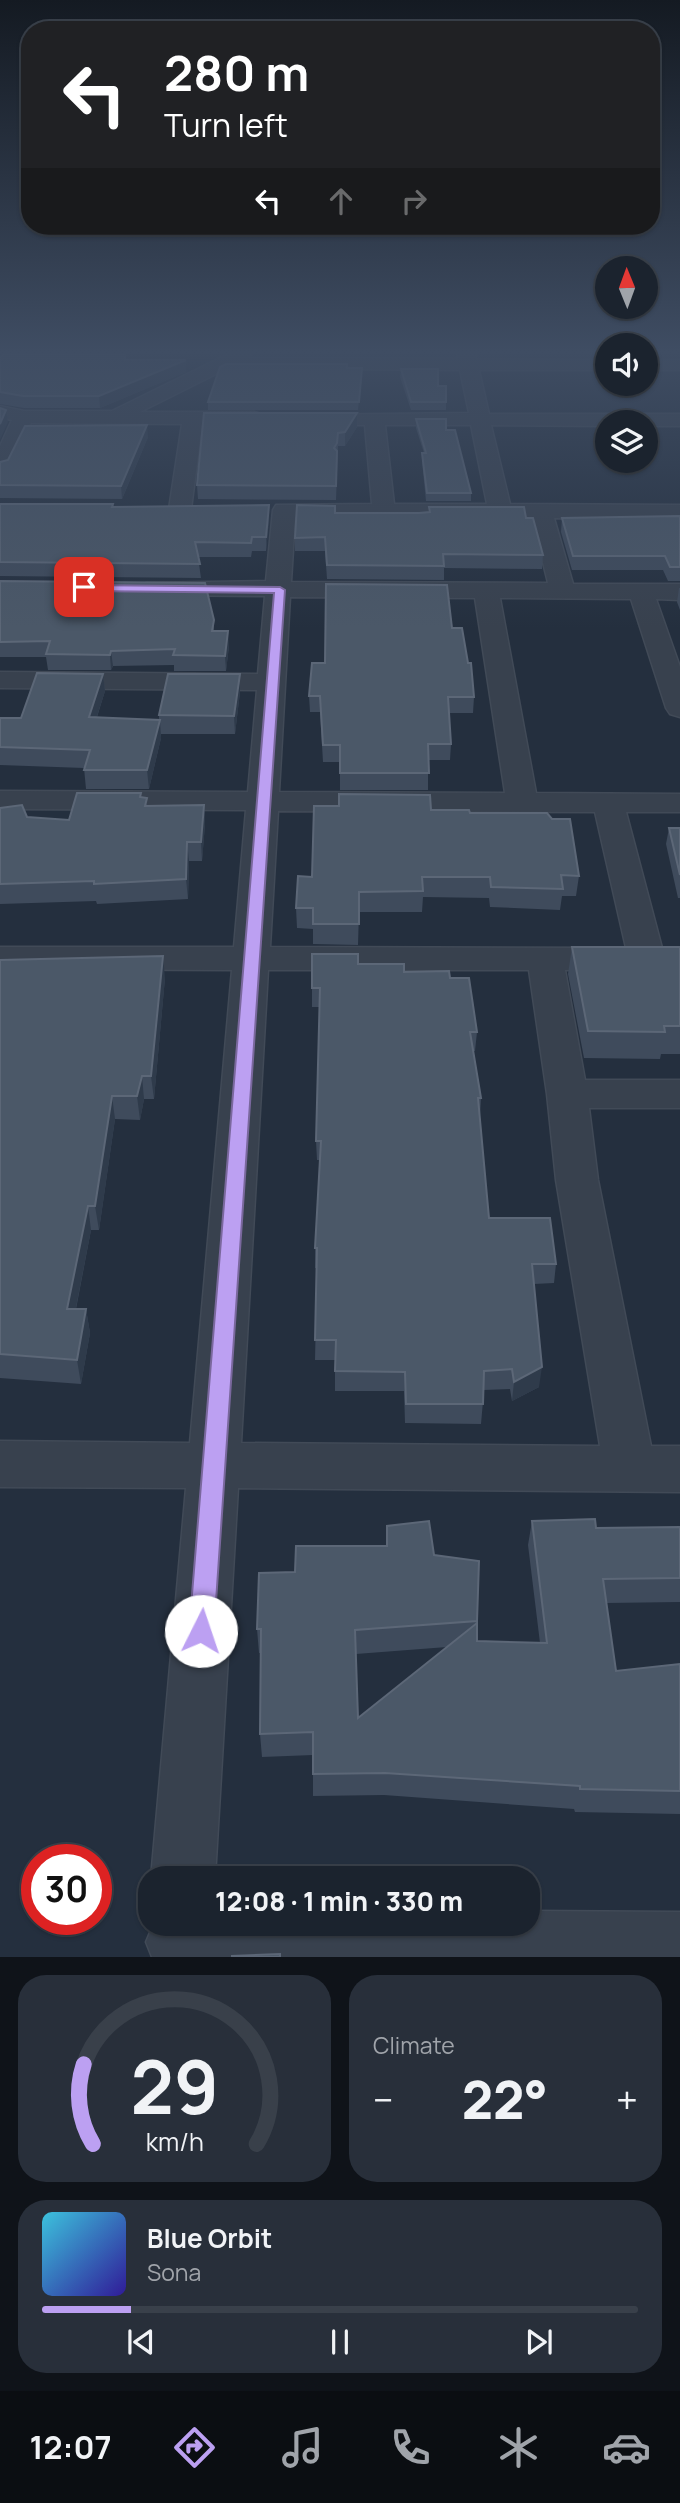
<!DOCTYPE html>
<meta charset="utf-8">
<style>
body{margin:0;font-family:Manrope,sans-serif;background:#282f3a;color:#f1f3f6;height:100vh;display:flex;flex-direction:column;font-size:26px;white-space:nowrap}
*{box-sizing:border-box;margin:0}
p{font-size:23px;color:#a0a4aa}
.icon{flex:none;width:38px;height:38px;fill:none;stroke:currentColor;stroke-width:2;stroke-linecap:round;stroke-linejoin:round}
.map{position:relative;height:1957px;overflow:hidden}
.side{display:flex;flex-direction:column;gap:18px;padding:18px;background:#0f1319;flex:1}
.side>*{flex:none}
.hud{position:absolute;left:21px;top:21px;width:639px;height:214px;border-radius:28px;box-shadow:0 2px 5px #0004,0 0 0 2px #39404a;background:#202124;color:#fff;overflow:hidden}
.needle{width:46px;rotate:359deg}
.controls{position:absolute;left:595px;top:256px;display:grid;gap:14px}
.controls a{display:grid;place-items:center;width:63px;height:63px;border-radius:50%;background:#1b232e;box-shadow:0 2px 5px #0004,0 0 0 2px #39404a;font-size:35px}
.speed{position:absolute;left:21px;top:1844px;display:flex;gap:14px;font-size:35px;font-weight:700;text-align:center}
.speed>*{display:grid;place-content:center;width:91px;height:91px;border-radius:50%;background:#1b232e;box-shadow:0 2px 5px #0004,0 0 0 2px #39404a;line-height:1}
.speed .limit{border:10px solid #d22;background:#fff;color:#111}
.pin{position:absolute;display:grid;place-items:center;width:60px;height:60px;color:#fff;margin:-30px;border-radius:14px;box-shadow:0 4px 10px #0006}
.me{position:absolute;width:77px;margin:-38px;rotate:4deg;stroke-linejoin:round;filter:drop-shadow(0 0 5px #0008)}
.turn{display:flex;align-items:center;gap:24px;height:147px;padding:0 28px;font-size:32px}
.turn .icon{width:91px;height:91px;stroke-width:2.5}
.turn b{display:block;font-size:49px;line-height:60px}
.lanes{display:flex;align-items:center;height:66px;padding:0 28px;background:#0003;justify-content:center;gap:35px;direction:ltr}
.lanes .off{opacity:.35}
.big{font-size:52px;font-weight:800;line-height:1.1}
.side .tile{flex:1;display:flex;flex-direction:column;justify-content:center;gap:10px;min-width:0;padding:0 24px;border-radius:28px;background:#282f3a}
.side .dial{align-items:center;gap:0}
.dial svg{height:182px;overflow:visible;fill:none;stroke:#39404a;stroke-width:7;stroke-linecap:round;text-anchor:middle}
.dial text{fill:#f1f3f6;stroke:none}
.song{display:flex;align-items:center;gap:21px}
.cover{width:84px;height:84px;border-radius:10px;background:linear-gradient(135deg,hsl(190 70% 55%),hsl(250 70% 35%))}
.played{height:7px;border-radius:4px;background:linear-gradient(90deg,#bca0f2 15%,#39404a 15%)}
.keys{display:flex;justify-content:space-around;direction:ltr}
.heat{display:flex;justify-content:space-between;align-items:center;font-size:38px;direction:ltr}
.side .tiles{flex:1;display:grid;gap:18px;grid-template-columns:1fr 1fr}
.tile:last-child{grid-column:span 2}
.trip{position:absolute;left:138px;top:1866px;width:402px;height:70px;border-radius:28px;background:#1b232e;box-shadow:0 2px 5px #0004,0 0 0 2px #39404a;font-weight:800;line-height:70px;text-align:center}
.tab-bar{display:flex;height:112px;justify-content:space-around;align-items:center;background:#0b0e12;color:#a0a4aa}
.tab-bar .icon{width:49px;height:49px}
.tab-bar .on{color:#bca0f2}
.tab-bar b{font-size:32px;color:#f1f3f6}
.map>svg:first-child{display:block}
</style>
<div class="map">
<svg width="680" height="1957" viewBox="0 0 680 1957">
<rect width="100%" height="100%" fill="#242f3e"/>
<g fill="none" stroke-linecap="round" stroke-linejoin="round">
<defs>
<g id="minor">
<path d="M228,354H252L249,358L458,359L457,354H475L476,359L607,360V370H479L489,414H680V426H646V422H607V426L491,425L510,504L680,505V519L554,518L573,584H680V600L656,599L680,667V717L670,714L666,708L631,599L500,598L536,793L680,794V812H626L662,948H680V970H565L585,1080H680V1108H589L598,1180L651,1446H680V1492L238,1488L215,1878H151L186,1488L0,1487V1441L190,1443L232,970L0,969V947H234L246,810L0,809V791L248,792L257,690L0,688V672L258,674L265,596L155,595L146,593L143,588L146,583L266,581L273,510L276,505L372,504L365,425H308L301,423L298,419L301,415L469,413L460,370L228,368L140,412H254L261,414L264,418L261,422L254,424H202L191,509L188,514H172L169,509L182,424L31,423L11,467L8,472L0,473V446L12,420L0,418V406L24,411H112ZM385,425H471L487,504H394ZM295,517L532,518L548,583L291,582ZM290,597L475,598L505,793L279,792ZM278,811L595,812L626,948L270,947ZM268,970H529L547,1094L556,1180L600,1446L241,1443Z"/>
<rect x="646" y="360" width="34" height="10"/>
<path d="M528,1911L680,1912V1957H152L146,1942L154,1923H528Z"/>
</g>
</defs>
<use href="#minor" stroke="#414a57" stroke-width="3"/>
<use href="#minor" fill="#38414e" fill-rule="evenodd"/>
</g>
<g fill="#3f4b5c" fill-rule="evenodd">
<path d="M0,356L125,360H186V372L100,408H24L0,404Z"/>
<path d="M347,368H362L358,410H208V402Z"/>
<path d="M401,369L438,386H446V410H411L400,377Z"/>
<path d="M204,413L357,427L345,446H338L336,500L198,499L197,485Z"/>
<path d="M416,419L446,430L471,493V501H426L422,461V453H424L416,428Z"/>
<path d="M148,437L122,499L0,498V462Z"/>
<path d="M0,504H113L114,507L269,519L266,551H252L251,557H198L201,578L0,576Z"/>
<path d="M429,507L526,518L543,555L542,569L444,568V580L327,579L325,551H295V538L335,513H419L429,512Z"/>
<path d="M680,516V581H668L663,570H572L561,532L562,518Z"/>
<path d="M0,581L214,620V631L229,646L226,671H174V665L113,666L111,670H48L46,657H0Z"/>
<path d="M679,588H680V610L677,602Z"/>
<path d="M452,628L474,697L473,713H449L451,744L450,760H428V790H340V762H323L320,712H310L309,696L325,663Z"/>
<path d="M103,674L105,691L97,717L159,720V715L240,692L235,734H161V738L149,789H86L84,768L0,765V718H21Z"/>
<path d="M141,797L148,806L204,805L205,824L202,861H189L188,899L97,904L96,901L0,904V808L27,817L69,820Z"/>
<path d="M431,810L470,813L579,876L576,896H562L560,910L490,907L489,898L423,897L422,912H359L358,945L313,944V929L297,928L296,908L312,877Z"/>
<path d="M669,828H680V898H678L666,844Z"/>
<path d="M572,947H680V1054H661L660,1059L584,1058L568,974Z"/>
<path d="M0,960L165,978L154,1099H144L140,1120L115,1119L99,1230H91L76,1309H86L90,1333L81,1384L0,1378Z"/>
<path d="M358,964L450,978L477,1032L475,1051H473L481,1098L480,1116L489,1218L556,1264L554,1283L534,1284L539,1387L512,1401L510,1389L484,1390L481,1424L405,1423L404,1391H335V1360H315L317,1268H315V1248L320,1160H317L316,1141L320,1007H312V988Z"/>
<path d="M532,1521L596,1528L680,1527V1602L606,1603L616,1671L680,1664V1814L575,1812L574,1809L384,1795L313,1796V1755L262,1757L260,1734L261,1653H259L257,1629L295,1572L386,1546L387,1526L434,1555L479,1561L477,1641L540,1643L528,1545ZM447,1647L358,1718L356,1654Z"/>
</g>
<g fill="#2f3b4b">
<path d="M186,360V372L100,408L99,396Z"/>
<path d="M6,410L8,422L0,440V424Z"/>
<path d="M357,413V427L345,446V432Z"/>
<path d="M147,425L148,437L122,499L121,486Z"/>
<path d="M269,505V519L266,551V537Z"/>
<path d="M228,631L229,646L226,671L225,656Z"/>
<path d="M111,651L113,666L111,670L110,655Z"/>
<path d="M103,674L105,691L91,735L89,717Z"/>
<path d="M240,674V692L235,734L234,716Z"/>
<path d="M160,720L161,738L149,789L147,770Z"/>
<path d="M204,805L205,824L202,861L201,842Z"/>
<path d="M187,842L189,861L188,899L186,879Z"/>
<path d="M163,956L165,978L154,1099L151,1076Z"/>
<path d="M142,1076L144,1099L140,1120L137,1096Z"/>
<path d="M112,1096L115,1119L99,1230L95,1206Z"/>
<path d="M88,1206L91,1230L71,1333L67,1309Z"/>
<path d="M86,1309L90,1333L81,1384L77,1360Z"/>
<path d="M542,1367L539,1387L512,1401L514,1382Z"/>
</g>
<g fill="#4b5868" stroke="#5c6777" stroke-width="2">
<path d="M4,354H125V360H186L99,396H23L0,392V356Z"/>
<path d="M226,364H347V368H362L359,402H208L220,367Z"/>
<path d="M401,369H438V386H446V402H411Z"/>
<path d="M0,408L6,410L0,424Z"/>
<path d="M204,413H357L345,432L338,433L337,443L334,448L337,451L336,486L197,485Z"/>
<path d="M416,419H446V430H455L471,493H427L422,453H426Z"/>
<path d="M147,425L121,486L0,485V462L8,460L25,426Z"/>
<path d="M0,504H113L112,507L269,505L266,537H252L251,543L195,542L200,564L0,562Z"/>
<path d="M297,505L335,506V513H419L430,512L429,507H524L526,518H533L543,555L443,554L444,566L327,565L325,537L295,538Z"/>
<path d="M680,516V567H670L665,556H573L562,518Z"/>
<path d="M0,581L205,583L214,620L212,631H228L225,656L173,655L175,649L111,651L110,655L46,654L50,641L0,642Z"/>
<path d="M326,584L447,585L452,628H462L468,663H471L474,697H448L451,744H428L429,773H340V745H323L320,696H309L312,663H325Z"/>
<path d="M37,673L103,674L89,717L160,720L147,770H84L90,750L0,747V718H21Z"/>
<path d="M168,674H240L234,716L159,715Z"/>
<path d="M77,793H141L140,797L147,798L145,806L204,805L201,842H187L186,879L94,884V881L0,884V808L22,805L27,817L69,820Z"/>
<path d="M339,794L430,795L431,810H469L470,813H547L552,819H570L579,876L561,875L563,889L491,887L490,877H422L423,891L359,892V924H313V908H296L298,876L312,877L314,806H339Z"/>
<path d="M669,828H680V875Z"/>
<path d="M572,947H680V1026H664L665,1032L588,1031Z"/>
<path d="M312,954H358V964H404V972L449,971L450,978H469L477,1032H470L481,1098H478L489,1218H550L556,1264H532L542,1367L514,1382L512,1369L484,1371L483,1404H406L405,1372L335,1371L336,1340H315L317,1248H315L321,1141H316L320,988H312Z"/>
<path d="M163,956L151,1076H142L137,1096H112L95,1206H88L67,1309H86L77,1360L0,1354V960Z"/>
<path d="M595,1519L596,1528L680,1527V1578L603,1579L616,1671L680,1664V1791L580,1789V1786L385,1773L313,1774V1732L260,1734L261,1629H257L259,1573L295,1572L296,1546H387V1526L429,1521L434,1555L479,1561L477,1621L355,1630L358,1718L477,1623V1641L547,1643L532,1521Z"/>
<path d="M280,1954V1957H232V1956Z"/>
</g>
<linearGradient id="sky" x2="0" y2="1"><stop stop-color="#141a22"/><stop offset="0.56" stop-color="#3f4d63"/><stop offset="1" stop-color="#3f4d63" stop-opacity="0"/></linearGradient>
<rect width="680" height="628" fill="url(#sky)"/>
<path fill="#bca0f2" stroke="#7a689d" stroke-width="2" d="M80,585L280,587L285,590L214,1631L210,1639L201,1643L193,1639L189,1631L274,593L84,591L79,587Z"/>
</svg>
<div class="controls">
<a><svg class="needle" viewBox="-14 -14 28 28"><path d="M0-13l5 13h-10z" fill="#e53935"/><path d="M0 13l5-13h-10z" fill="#a0a4aa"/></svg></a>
<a><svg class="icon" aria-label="sound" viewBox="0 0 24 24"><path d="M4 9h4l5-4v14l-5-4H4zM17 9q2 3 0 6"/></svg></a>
<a><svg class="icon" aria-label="layers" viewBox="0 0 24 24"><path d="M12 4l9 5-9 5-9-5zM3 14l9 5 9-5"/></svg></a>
</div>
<div class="speed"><div class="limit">30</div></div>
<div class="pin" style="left:84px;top:587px;background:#d93025"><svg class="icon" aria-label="arrive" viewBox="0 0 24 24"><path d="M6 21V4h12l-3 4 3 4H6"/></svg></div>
<svg class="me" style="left:201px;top:1631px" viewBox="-20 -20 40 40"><circle r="19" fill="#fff"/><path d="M0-13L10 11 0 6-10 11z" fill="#bca0f2"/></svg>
<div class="trip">12:08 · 1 min · 330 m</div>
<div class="hud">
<div class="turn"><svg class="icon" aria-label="left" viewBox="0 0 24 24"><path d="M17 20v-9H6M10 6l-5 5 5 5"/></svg><div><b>280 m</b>Turn left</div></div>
<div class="lanes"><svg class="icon" aria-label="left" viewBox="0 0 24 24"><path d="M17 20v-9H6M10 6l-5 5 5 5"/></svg><svg class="icon off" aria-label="ahead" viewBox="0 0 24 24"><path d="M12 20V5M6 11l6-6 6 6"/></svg><svg class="icon off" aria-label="right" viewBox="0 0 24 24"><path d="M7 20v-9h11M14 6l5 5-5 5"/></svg></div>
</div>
</div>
<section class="side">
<div class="tiles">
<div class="tile dial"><svg viewBox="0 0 100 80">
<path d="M14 69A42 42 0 1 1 86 69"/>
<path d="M14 69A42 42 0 0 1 10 34" stroke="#bca0f2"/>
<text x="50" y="56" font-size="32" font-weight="700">29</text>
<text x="50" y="72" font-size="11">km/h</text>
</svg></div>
<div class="tile"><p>Climate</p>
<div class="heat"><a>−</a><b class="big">22°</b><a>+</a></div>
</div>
<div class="tile">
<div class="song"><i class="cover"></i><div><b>Blue Orbit</b><p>Sona</p></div></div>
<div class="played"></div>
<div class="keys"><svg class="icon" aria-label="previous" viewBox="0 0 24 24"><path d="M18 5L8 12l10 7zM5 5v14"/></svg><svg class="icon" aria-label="pause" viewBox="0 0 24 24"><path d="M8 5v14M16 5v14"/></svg><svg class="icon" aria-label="next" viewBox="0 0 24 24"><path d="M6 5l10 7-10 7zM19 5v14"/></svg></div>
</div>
</div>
</section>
<nav class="tab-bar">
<b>12:07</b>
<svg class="icon on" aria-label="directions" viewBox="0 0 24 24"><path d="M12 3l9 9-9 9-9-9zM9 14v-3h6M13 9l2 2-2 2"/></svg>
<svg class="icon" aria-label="music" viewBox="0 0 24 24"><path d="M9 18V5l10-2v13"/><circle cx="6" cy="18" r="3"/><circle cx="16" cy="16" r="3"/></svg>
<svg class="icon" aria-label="phone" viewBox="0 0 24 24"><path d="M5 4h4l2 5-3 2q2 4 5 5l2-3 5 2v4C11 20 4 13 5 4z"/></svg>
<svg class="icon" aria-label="climate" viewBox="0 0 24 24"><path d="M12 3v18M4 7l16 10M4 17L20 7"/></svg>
<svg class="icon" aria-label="car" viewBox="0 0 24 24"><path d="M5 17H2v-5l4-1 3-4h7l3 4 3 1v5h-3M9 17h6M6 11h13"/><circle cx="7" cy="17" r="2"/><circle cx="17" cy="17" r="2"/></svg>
</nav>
